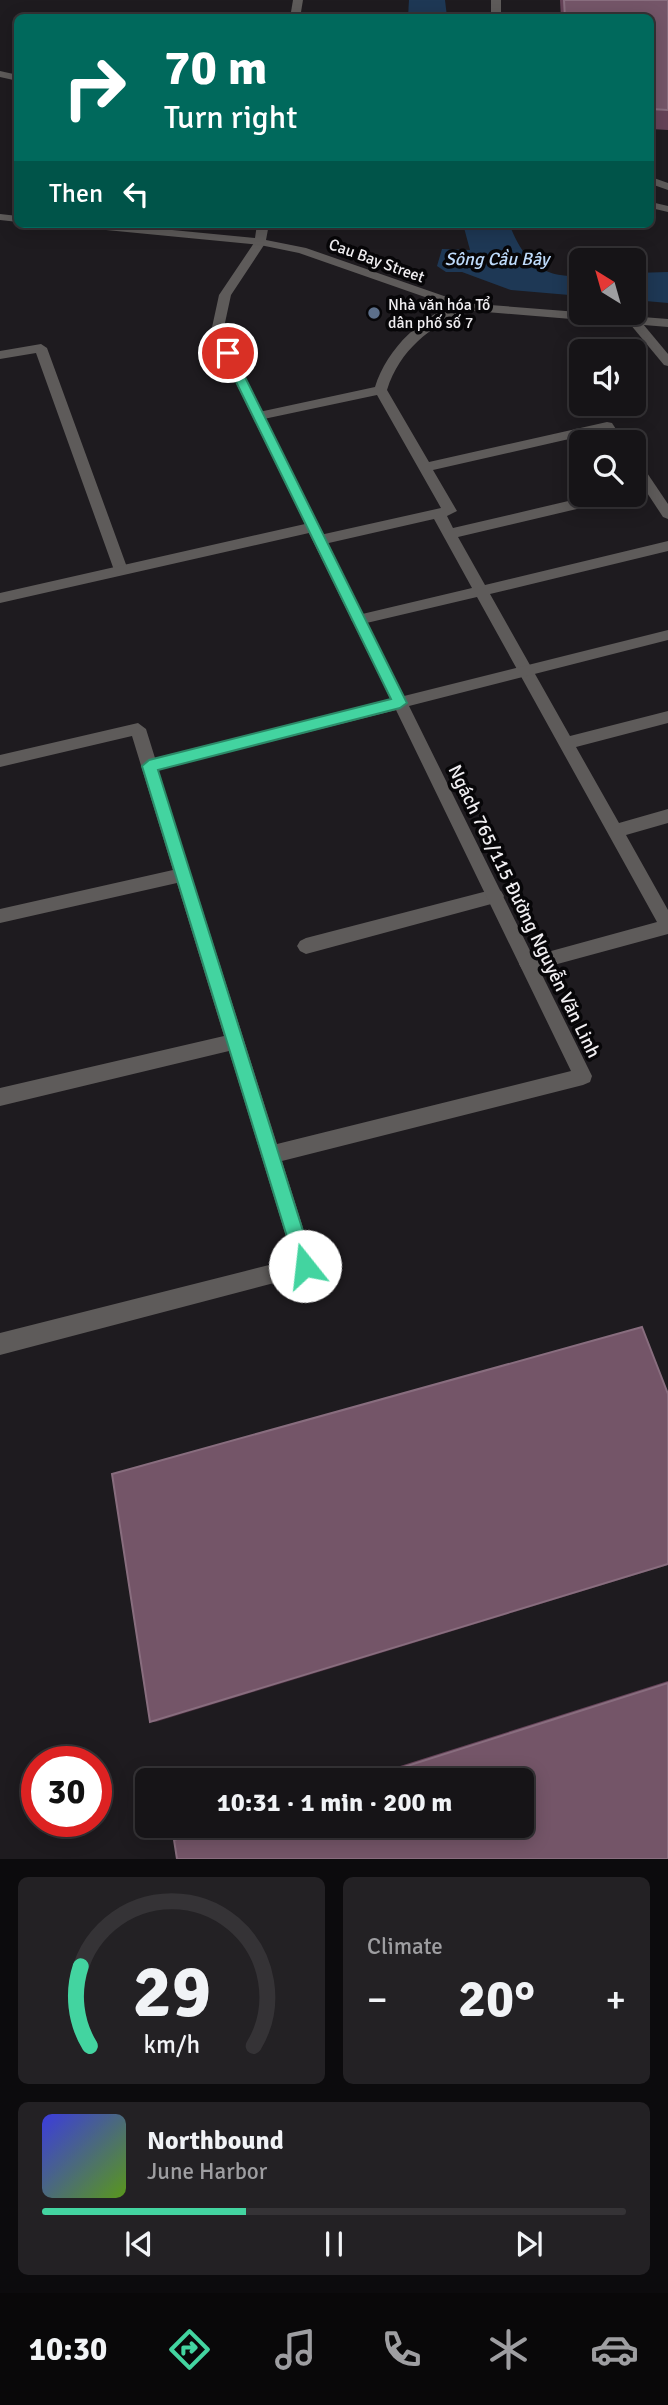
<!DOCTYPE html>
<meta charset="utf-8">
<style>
body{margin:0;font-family:Signika,sans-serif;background:#232124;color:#f1f3f6;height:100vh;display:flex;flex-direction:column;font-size:26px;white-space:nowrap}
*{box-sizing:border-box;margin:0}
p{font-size:23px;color:#9e9ea1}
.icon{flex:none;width:38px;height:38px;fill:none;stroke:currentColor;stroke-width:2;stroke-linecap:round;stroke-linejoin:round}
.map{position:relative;height:1859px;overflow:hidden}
.side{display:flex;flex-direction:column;gap:18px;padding:18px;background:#0c0b0d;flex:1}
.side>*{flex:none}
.banner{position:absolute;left:14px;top:14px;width:640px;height:214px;border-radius:10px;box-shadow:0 4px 18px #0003,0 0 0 2px #353336;background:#00695c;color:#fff;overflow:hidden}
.needle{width:46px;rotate:323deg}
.buttons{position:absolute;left:569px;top:248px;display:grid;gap:14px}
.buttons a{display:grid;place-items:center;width:77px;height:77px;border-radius:10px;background:#161417;box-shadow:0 4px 18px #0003,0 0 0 2px #353336;font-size:35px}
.speed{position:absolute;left:21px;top:1746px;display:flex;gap:14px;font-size:35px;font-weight:700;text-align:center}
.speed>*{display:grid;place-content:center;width:91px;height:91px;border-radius:50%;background:#161417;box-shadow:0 4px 18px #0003,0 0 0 2px #353336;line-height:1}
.speed .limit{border:10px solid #d22;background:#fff;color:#111}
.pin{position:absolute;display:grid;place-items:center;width:60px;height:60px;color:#fff;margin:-30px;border:4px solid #fff;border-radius:50%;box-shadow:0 2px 7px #0007}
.me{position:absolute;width:77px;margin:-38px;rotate:344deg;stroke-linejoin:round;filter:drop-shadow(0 0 5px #0008)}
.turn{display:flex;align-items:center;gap:24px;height:147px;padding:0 35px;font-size:32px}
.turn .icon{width:91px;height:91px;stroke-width:2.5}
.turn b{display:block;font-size:49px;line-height:60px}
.then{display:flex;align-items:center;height:66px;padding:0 35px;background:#0003;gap:14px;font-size:26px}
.big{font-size:52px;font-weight:700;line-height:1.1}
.side .widget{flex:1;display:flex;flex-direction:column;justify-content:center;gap:10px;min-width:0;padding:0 24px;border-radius:10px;background:#232124}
.side .dial{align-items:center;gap:0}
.dial svg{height:182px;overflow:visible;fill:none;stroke:#353336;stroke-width:7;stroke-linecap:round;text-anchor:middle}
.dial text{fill:#f1f3f6;stroke:none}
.song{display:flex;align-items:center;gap:21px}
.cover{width:84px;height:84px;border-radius:10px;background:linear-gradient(135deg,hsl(240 70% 55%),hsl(90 70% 35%))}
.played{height:7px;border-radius:4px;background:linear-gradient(90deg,#43d4a0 35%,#353336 35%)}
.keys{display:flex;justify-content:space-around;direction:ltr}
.heat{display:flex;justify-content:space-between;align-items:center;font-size:38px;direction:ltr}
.side .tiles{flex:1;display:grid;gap:18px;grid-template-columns:1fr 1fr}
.widget:last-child{grid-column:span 2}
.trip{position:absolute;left:135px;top:1768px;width:399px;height:70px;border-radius:10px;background:#161417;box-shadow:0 4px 18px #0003,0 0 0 2px #353336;font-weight:700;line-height:70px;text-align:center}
.dock{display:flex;height:112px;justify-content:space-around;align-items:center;background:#090809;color:#9e9ea1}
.dock .icon{width:49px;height:49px}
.dock .on{color:#43d4a0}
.dock b{font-size:32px;color:#f1f3f6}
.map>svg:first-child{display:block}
</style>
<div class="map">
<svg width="668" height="1859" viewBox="0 0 668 1859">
<rect width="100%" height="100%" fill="#1e1b1f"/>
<g fill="#1e3855">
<path d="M409,0H445L447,17H408Z"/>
<path d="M463,224H509C524,260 539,278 581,276V296L511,290L462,272H446L437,266L442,249L470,250Z"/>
<path d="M668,272V303L634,300V273Z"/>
</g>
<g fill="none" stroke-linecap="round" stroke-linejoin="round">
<g fill="#5e5b5a" fill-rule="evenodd">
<path d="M651,202L668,206V212L651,208Z"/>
<path d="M462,302L468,306L466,309C430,328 400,349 387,390L429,462L607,422L612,423L625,443H612L604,431L433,470L457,511L447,516L453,528L594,495H622L615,500L458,537L485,585L668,541V551L490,594L570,736L668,711V723L576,747L619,823L668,809V823L626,835L668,910V934L528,972L522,969L519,964L522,959L657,922L477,597L358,625L351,620L358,615L472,588L434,519L320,545L313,540L320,535L441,508L377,395L259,420L252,416L259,412L375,387C387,348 423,314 462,302Z"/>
<path d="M41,344L47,348L128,570L126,574H116L114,570L36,353L0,359V351Z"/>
<path d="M634,460L639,461L668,504V519L663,517L634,473Z"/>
<path d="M495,889L501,891L504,896L501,901L495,903L306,954L300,951L297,946L300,941L306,938Z"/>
</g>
<g fill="#5e5b5a" fill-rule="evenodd">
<path d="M0,71L18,75V81L0,77Z"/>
<path d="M256,240L266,242L231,295L223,332L404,696L668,630V640L409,706L592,1076L590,1082L583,1085L282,1161L315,1266L312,1273L0,1355V1333L293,1259L229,1051L0,1106V1088L224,1036L177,883L0,923V909L173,870L132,736L0,767V755L138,723L146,729L155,758L391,700L309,533L0,603V593L305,524L211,332L219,295ZM396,710L571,1071L277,1144L158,770Z"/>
<path d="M630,318H638L668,354V366L664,365L630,324Z"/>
</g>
<g fill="#5e5b5a" fill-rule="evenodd">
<path d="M293,0H303L300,18H290Z"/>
<rect x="491" y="0" width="10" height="18"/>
<path d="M651,177L668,183V190L651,184Z"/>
<path d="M0,214L18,216V222L0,220Z"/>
<path d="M69,224H110L255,238L257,224H269L266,240L306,248L464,303L668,319V327L462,310L299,253L260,245L75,227Z"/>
</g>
</g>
<g fill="#654358">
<path d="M560,0H668V130L651,129V18H561Z"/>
<path d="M668,1681V1859L174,1840L178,1836L213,1825H522V1780H356Z"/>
</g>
<path fill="#432b3a" d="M668,1564V1565L156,1722H150Z"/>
<g fill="#745568" stroke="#886d7e" stroke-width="2">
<path d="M564,0H668V110L651,109V18H565Z"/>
<path d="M642,1327L668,1394V1564L150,1722L112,1474Z"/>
<path d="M668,1683V1859H177L174,1840L220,1825H522V1780H363Z"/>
</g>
<path fill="#43d4a0" stroke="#2c8a68" stroke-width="2" d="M224,351L233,353L407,703L400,708L158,770L314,1266L311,1272L305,1275L298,1272L296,1266L142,766L149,760L391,699L222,353Z"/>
<circle fill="#5c6f8a" stroke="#070608" stroke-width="2.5" cx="374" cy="313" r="7"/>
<g text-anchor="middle" stroke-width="7" stroke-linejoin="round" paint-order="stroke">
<g font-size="16" fill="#f0eef1" stroke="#070608">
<text transform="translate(377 260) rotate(20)" y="6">Cau Bay Street</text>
</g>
<g font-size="16" fill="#f0eef1" stroke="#070608" text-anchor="start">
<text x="388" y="310">Nhà văn hóa Tổ<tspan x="388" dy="18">dân phố số 7</tspan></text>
</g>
<g font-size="18" font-style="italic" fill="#bedbfb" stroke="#070608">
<text x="497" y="265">Sông Cầu Bây</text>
</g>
<g font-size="19" fill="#f0eef1" stroke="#070608">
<text transform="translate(525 911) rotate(64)" y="7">Ngách 765/115 Đường Nguyễn Văn Linh</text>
</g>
</g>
</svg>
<div class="buttons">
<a><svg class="needle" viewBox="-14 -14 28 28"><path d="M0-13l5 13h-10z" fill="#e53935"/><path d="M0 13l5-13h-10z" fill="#9e9ea1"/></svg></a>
<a><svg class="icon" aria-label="sound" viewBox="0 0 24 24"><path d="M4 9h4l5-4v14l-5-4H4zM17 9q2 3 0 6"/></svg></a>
<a><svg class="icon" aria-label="search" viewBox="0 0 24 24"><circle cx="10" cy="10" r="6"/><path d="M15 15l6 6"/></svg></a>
</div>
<div class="speed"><div class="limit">30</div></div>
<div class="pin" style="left:228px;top:353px;background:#d93025"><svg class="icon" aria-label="arrive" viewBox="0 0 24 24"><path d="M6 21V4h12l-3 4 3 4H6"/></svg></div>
<svg class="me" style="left:305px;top:1266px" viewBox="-20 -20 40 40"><circle r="19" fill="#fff"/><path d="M0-13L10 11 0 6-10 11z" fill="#43d4a0"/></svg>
<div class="trip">10:31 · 1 min · 200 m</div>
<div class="banner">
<div class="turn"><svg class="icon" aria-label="right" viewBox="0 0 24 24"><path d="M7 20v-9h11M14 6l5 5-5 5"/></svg><div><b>70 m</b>Turn right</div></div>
<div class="then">Then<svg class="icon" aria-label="left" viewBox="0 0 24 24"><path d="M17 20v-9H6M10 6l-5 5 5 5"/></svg></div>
</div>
</div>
<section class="side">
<div class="tiles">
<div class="widget dial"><svg viewBox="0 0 100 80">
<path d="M14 69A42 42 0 1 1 86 69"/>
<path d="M14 69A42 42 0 0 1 10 34" stroke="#43d4a0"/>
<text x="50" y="56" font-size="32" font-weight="700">29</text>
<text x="50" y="72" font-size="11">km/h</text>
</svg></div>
<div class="widget"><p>Climate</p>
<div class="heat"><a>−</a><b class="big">20°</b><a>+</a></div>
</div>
<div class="widget">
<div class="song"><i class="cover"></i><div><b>Northbound</b><p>June Harbor</p></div></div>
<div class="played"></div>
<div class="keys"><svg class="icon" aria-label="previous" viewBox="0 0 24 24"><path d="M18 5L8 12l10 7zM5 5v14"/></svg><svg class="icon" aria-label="pause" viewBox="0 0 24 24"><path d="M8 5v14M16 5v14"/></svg><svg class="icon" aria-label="next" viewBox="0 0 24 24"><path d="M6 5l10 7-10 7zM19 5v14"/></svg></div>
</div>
</div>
</section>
<nav class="dock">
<b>10:30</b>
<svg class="icon on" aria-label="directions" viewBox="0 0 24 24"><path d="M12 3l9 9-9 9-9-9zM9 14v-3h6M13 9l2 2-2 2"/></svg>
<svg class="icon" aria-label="music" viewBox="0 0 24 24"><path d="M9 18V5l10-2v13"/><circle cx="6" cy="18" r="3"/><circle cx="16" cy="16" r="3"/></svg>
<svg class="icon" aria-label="phone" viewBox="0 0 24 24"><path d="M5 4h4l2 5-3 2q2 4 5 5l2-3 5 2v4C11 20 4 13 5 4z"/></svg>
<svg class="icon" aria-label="climate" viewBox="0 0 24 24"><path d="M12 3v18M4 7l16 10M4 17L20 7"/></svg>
<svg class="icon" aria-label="car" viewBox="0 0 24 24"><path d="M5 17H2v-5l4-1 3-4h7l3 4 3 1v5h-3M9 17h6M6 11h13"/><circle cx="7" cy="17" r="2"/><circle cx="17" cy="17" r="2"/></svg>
</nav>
